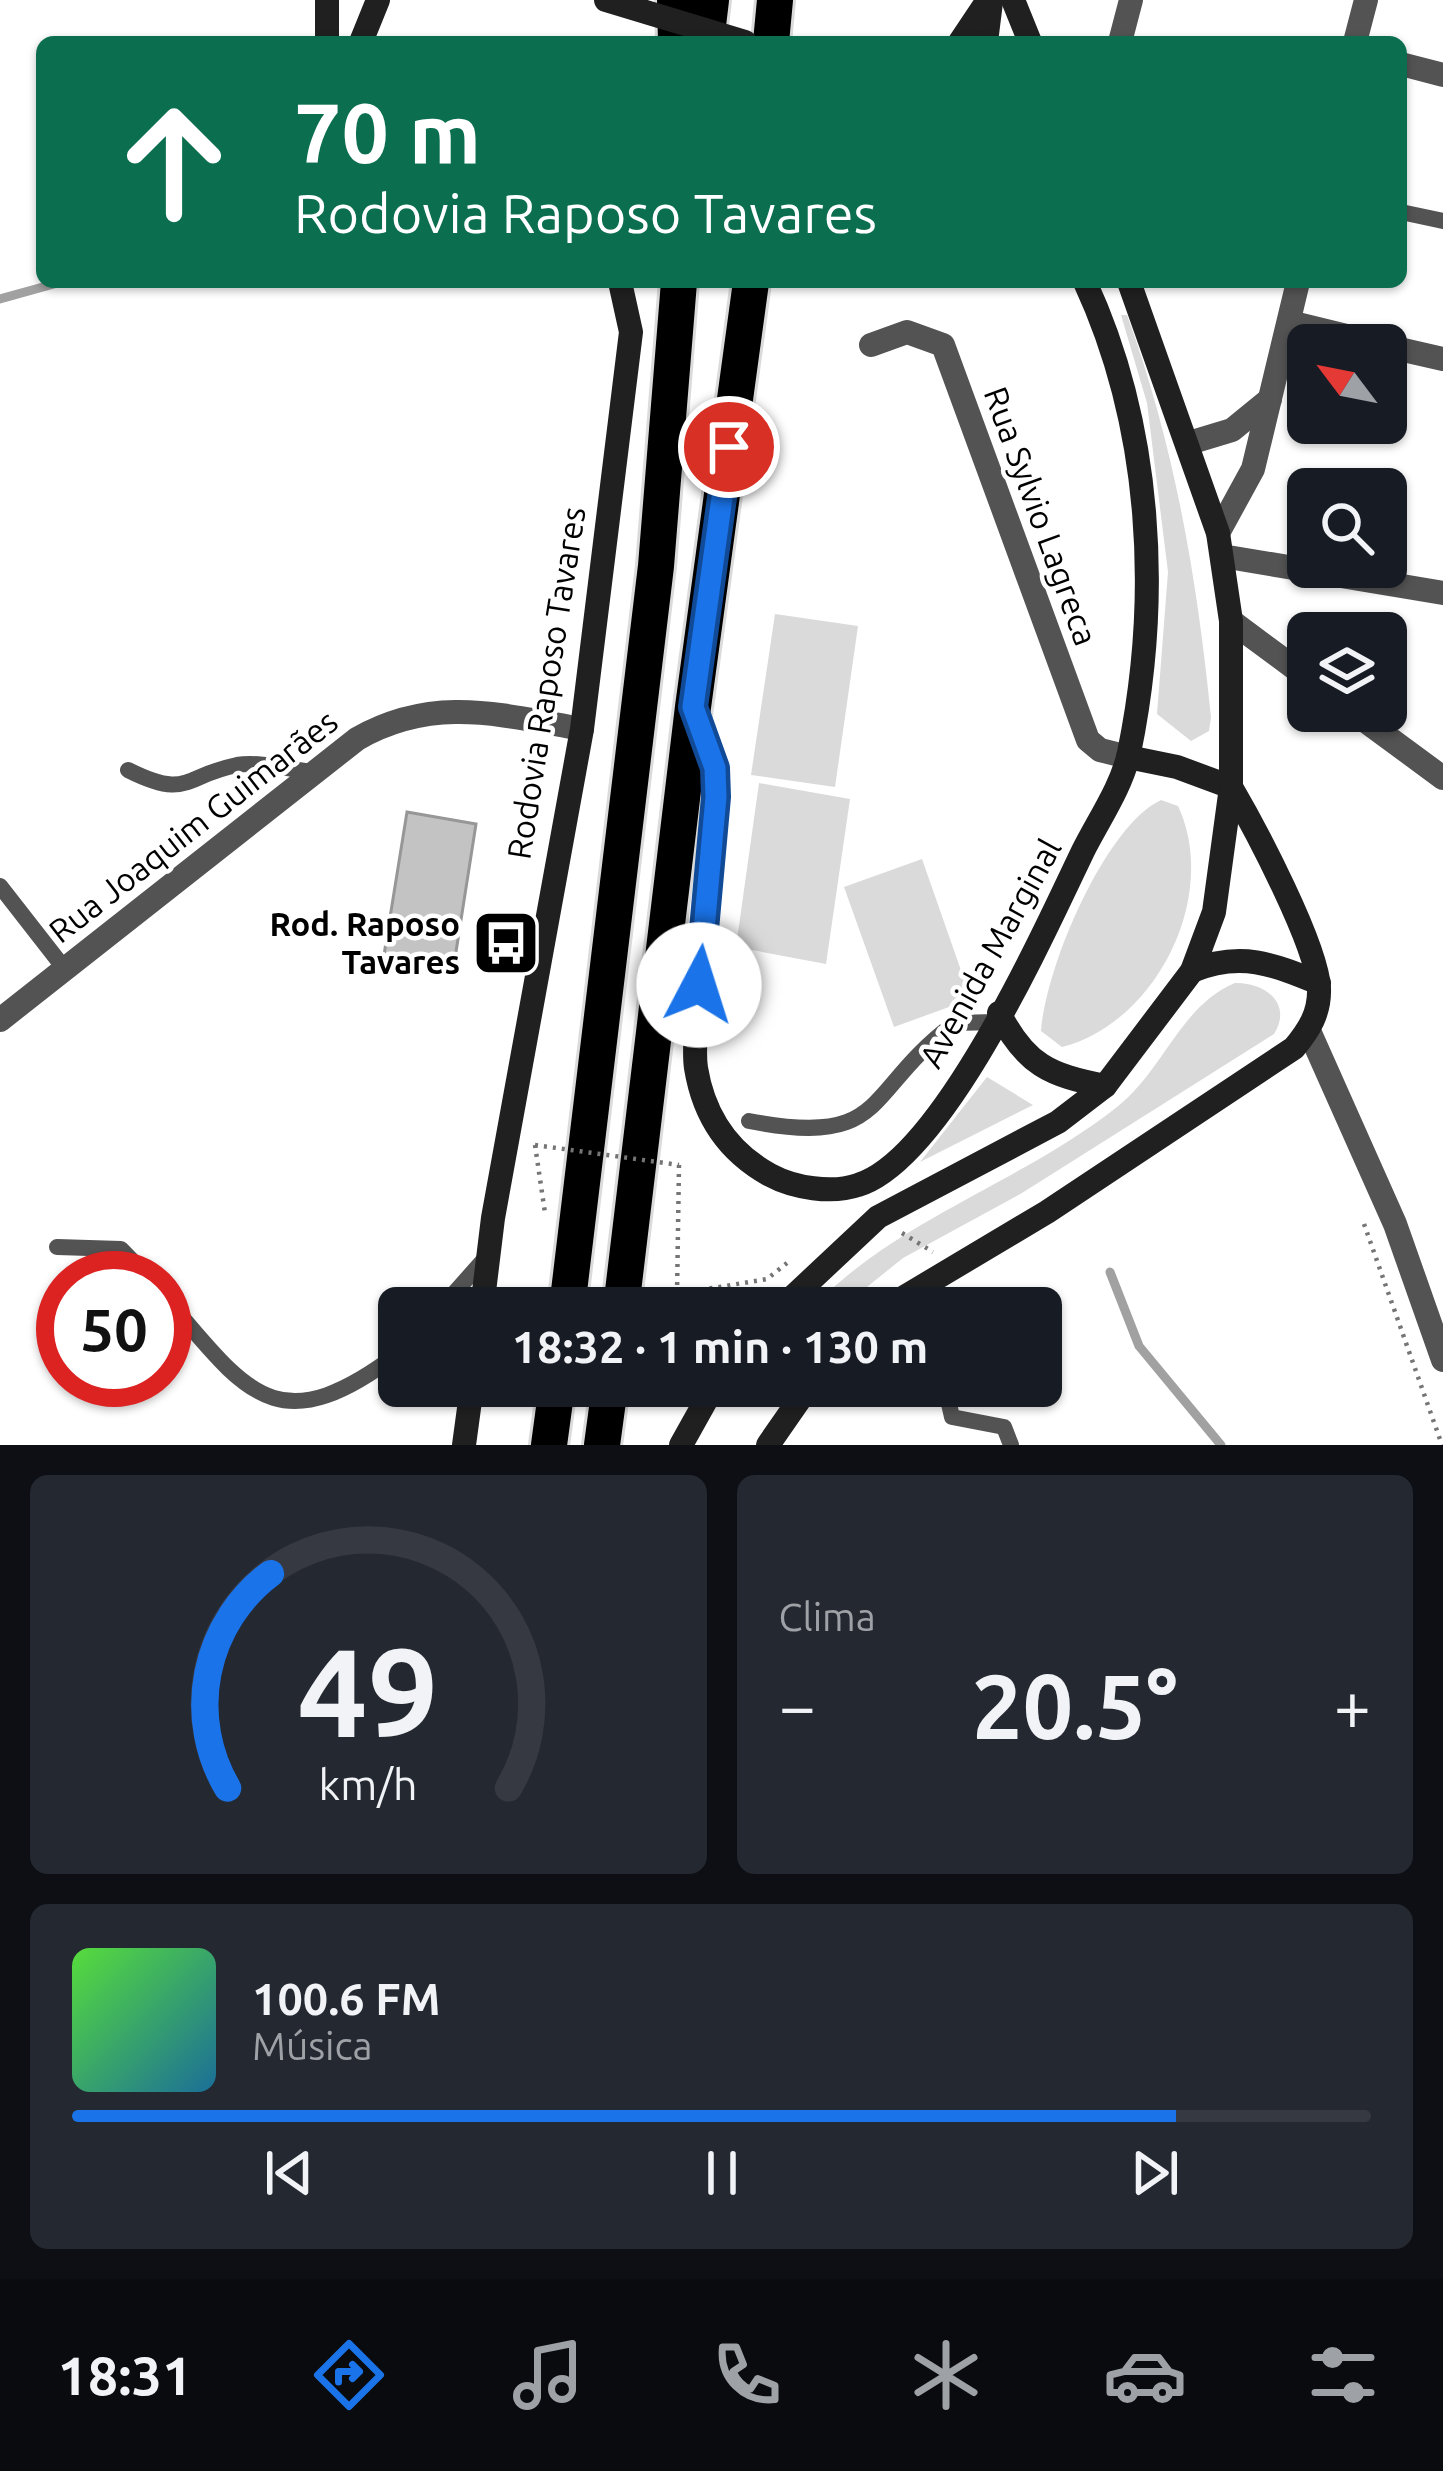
<!DOCTYPE html>
<html lang="pt">
<meta charset="utf-8">
<style>
body{margin:0;font-family:Ubuntu,sans-serif;background:#242831;color:#f1f3f6;height:100vh;display:flex;flex-direction:column;font-size:45px;white-space:nowrap}
*{box-sizing:border-box;margin:0}
p{font-size:39px;color:#9ea1a6}
.icon{flex:none;width:66px;height:66px;fill:none;stroke:currentColor;stroke-width:2;stroke-linecap:round;stroke-linejoin:round}
.map{position:relative;height:1445px;overflow:hidden}
.drawer{display:flex;flex-direction:column;gap:30px;padding:30px;background:#0d0f14;flex:1}
.drawer>*{flex:none}
.guide{position:absolute;left:36px;top:36px;width:1371px;height:252px;border-radius:18px;box-shadow:0 3px 9px #0004;background:#0b6e4f;color:#fff;overflow:hidden}
.needle{width:78px;rotate:302deg}
.buttons{position:absolute;left:1287px;top:324px;display:grid;gap:24px}
.buttons a{display:grid;place-items:center;width:120px;height:120px;border-radius:18px;background:#171b24;box-shadow:0 3px 9px #0004;font-size:60px}
.speed{position:absolute;left:36px;top:1251px;display:flex;gap:24px;font-size:60px;font-weight:700;text-align:center}
.speed>*{display:grid;place-content:center;width:156px;height:156px;border-radius:50%;background:#171b24;box-shadow:0 3px 9px #0004;line-height:1}
.speed .limit{border:18px solid #d22;background:#fff;color:#111}
.pin{position:absolute;display:grid;place-items:center;width:102px;height:102px;color:#fff;margin:-51px;border:6px solid #fff;border-radius:50%;box-shadow:0 3px 12px #0007}
.me{position:absolute;width:132px;margin:-66px;rotate:5deg;stroke-linejoin:round;filter:drop-shadow(0 0 9px #0008)}
.turn{display:flex;align-items:center;gap:42px;height:252px;padding:0 60px;font-size:54px}
.turn .icon{width:156px;height:156px;stroke-width:2.5}
.turn b{display:block;font-size:84px;line-height:102px}
.big{font-size:90px;font-weight:600;line-height:1.1}
.drawer .card{flex:1;display:flex;flex-direction:column;justify-content:center;gap:18px;min-width:0;padding:0 42px;border-radius:18px;background:#242831}
.drawer .dial{align-items:center;gap:0}
.dial svg{height:312px;overflow:visible;fill:none;stroke:#363941;stroke-width:7;stroke-linecap:round;text-anchor:middle}
.dial text{fill:#f1f3f6;stroke:none}
.song{display:flex;align-items:center;gap:36px}
.cover{width:144px;height:144px;border-radius:18px;background:linear-gradient(135deg,hsl(110 70% 55%),hsl(200 70% 35%))}
.played{height:12px;border-radius:6px;background:linear-gradient(90deg,#1a73e8 85%,#363941 85%)}
.keys{display:flex;justify-content:space-around;direction:ltr}
.heat{display:flex;justify-content:space-between;align-items:center;font-size:66px;direction:ltr}
.drawer .tiles{flex:1;display:grid;gap:30px;grid-template-columns:1fr 1fr}
.card:last-child{grid-column:span 2}
.trip{position:absolute;left:378px;top:1287px;width:684px;height:120px;border-radius:18px;background:#171b24;box-shadow:0 3px 9px #0004;font-weight:600;line-height:120px;text-align:center}
.tabs{display:flex;height:192px;justify-content:space-around;align-items:center;background:#090b0e;color:#9ea1a6}
.tabs .icon{width:84px;height:84px}
.tabs .current{color:#1a73e8}
.tabs b{font-size:54px;color:#f1f3f6}
.map>svg:first-child{display:block}
</style>
<div class="map">
<svg width="1443" height="1445" viewBox="0 0 1443 1445">
<rect width="100%" height="100%" fill="#fff"/>
<g fill="#dadada">
<path d="M1121,315H1127C1175,447 1197,579 1211,717L1209,731L1191,741L1157,714L1168,572L1147,403Z"/>
<path d="M775,614L858,626L835,787L751,775Z"/>
<path d="M759,783L850,799L826,964L736,947Z"/>
<path d="M1161,800L1178,806C1220,896 1156,1023 1062,1047L1041,1031C1045,969 1104,827 1161,800Z"/>
<path d="M922,859L971,999L894,1027L844,887Z"/>
<path d="M1235,983C1265,982 1293,1004 1274,1034L1022,1193L903,1258L841,1308H812C897,1219 1021,1183 1117,1107C1163,1071 1181,1005 1235,983Z"/>
<path d="M987,1077L1033,1105L920,1162Z"/>
</g>
<g fill="none" stroke-linecap="round" stroke-linejoin="round">
<g stroke="#a1a1a1" stroke-width="9">
<path d="M0,299L61,282"/>
<path d="M1110,1272L1139,1346L1221,1445"/>
</g>
</g>
<path fill="#c3c3c3" stroke="#979797" stroke-width="3" d="M407,812L476,824L453,971L383,961Z"/>
<g fill="none" stroke-linecap="round" stroke-linejoin="round">
<defs>
<g id="motorway">
<path d="M675,0L676,42"/>
<path d="M706,42L711,0"/>
<path d="M771,42L775,0"/>
<path d="M567,1308L656,566L679,282"/>
<path d="M621,1308L693,707L751,282"/>
<path d="M549,1445L557,1386"/>
<path d="M602,1445L610,1386"/>
</g>
</defs>
<use href="#motorway" stroke="#dbdbdb" stroke-width="42"/>
<g stroke="#757575" stroke-width="4.5" stroke-dasharray="3 6" stroke-linecap="butt">
<path d="M535,1145L545,1213"/>
<path d="M679,1165L677,1294L767,1279L787,1263"/>
<path d="M1364,1224L1442,1445"/>
<path d="M902,1233L933,1252"/>
</g>
<g stroke="#535353" stroke-width="16">
<path d="M1401,212L1443,221"/>
<path d="M128,770C188,800 183,776 237,765C260,761 292,770 315,772"/>
<path d="M0,886L64,968"/>
<path d="M749,1121C890,1148 862,1092 955,1023L995,1022"/>
<path d="M57,1247L121,1249L149,1278"/>
<path d="M927,1284L931,1308"/>
<path d="M165,1297C247,1393 277,1445 399,1353"/>
<path d="M441,1308L488,1255"/>
<path d="M945,1386L952,1417L1004,1427L1011,1445"/>
</g>
<g stroke="#535353" stroke-width="24">
<path d="M1120,42L1131,0"/>
<path d="M1355,42L1366,0"/>
<path d="M1401,64L1443,75"/>
<path d="M1289,322L1383,345"/>
<path d="M871,345L907,332L943,345L1088,740L1100,750L1128,757"/>
<path d="M1386,346L1443,359"/>
<path d="M1189,443L1232,430L1270,399"/>
<path d="M1218,533L1253,469L1298,282"/>
<path d="M1222,556L1443,593"/>
<path d="M1231,621L1308,678"/>
<path d="M1352,711L1443,778"/>
<path d="M0,1020L357,739C434,695 501,715 582,729"/>
<path d="M1309,1031L1395,1224L1443,1360"/>
</g>
<g stroke="#202020" stroke-width="24">
<path d="M1013,0L1030,42"/>
<path d="M327,42V0"/>
<path d="M361,42L378,0"/>
<path d="M960,42L988,0"/>
<path d="M986,42L991,2"/>
<path d="M696,715L715,768L716,797C710,866 701,935 698,1005C697,1025 693,1048 696,1068C704,1117 728,1152 770,1175C794,1188 832,1194 858,1185C943,1159 1045,930 1083,851C1098,821 1122,786 1129,753C1161,597 1152,427 1085,282"/>
<path d="M1128,757L1177,767L1231,787"/>
<path d="M1192,971C1240,951 1273,964 1319,983"/>
<path d="M999,1013C1026,1065 1049,1075 1105,1086"/>
<path d="M482,1308L493,1218L582,729L631,332L620,282"/>
<path d="M781,1308L878,1217L1058,1122L1105,1086L1192,971L1214,912L1231,787V621L1218,533L1129,282"/>
<path d="M886,1308L1047,1212L1294,1048C1309,1030 1320,1013 1319,988C1317,945 1255,828 1231,787"/>
<path d="M464,1445L472,1386"/>
<path d="M681,1445L714,1386"/>
<path d="M768,1445L809,1386"/>
</g>
<use href="#motorway" stroke="#000" stroke-width="36"/>
<path stroke="#757575" stroke-width="4.5" stroke-dasharray="3 6" stroke-linecap="butt" d="M535,1145L679,1165"/>
<path stroke="#202020" stroke-width="24" d="M606,0L745,42"/>
</g>
<g fill="none" stroke-linecap="round" stroke-linejoin="round">
<defs>
<path id="route" d="M699,985L716,797L715,768L693,707L729,447"/>
</defs>
<use href="#route" stroke="#114b97" stroke-width="30"/>
<use href="#route" stroke="#1a73e8" stroke-width="21"/>
</g>
<defs>
<symbol id="bus-square" viewBox="-11 -11 22 22"><rect x="-9" y="-9" width="18" height="18" rx="4" fill="#000" stroke="#fff"/><path d="M-5-6H5V4H4V6H2V4H-2V6H-4V4H-5ZM-3.5-4V0h7V-4ZM-3.5 1.2v1.5H-2V1.2ZM2 1.2v1.5H3.5V1.2Z" fill="#fff"/></symbol>
</defs>
<g fill-rule="evenodd">
<use href="#bus-square" x="468" y="905" width="76" height="76"/>
</g>
<g text-anchor="middle" stroke-width="9" stroke-linejoin="round" paint-order="stroke">
<g font-size="33" fill="#000" stroke="#fff">
<text transform="translate(1041 516) rotate(70)" y="12">Rua Sylvio Lagreca</text>
<text transform="translate(546 683) rotate(-81)" y="12">Rodovia Raposo Tavares</text>
<text transform="translate(193 826) rotate(-38)" y="12">Rua Joaquim Guimarães</text>
<text transform="translate(990 953) rotate(-61)" y="12">Avenida Marginal</text>
</g>
<g font-size="33" font-weight="bold" fill="#000" stroke="#fff" text-anchor="end">
<text x="460" y="936">Rod. Raposo<tspan x="460" dy="38">Tavares</tspan></text>
</g>
</g>
</svg>
<div class="buttons">
<a><svg class="needle" viewBox="-14 -14 28 28"><path d="M0-13l5 13h-10z" fill="#e53935"/><path d="M0 13l5-13h-10z" fill="#9ea1a6"/></svg></a>
<a><svg class="icon" aria-label="search" viewBox="0 0 24 24"><circle cx="10" cy="10" r="6"/><path d="M15 15l6 6"/></svg></a>
<a><svg class="icon" aria-label="layers" viewBox="0 0 24 24"><path d="M12 4l9 5-9 5-9-5zM3 14l9 5 9-5"/></svg></a>
</div>
<div class="speed"><div class="limit">50</div></div>
<div class="pin" style="left:729px;top:447px;background:#d93025"><svg class="icon" aria-label="arrive" viewBox="0 0 24 24"><path d="M6 21V4h12l-3 4 3 4H6"/></svg></div>
<svg class="me" style="left:699px;top:985px" viewBox="-20 -20 40 40"><circle r="19" fill="#fff"/><path d="M0-13L10 11 0 6-10 11z" fill="#1a73e8"/></svg>
<div class="trip">18:32 · 1 min · 130 m</div>
<div class="guide">
<div class="turn"><svg class="icon" aria-label="ahead" viewBox="0 0 24 24"><path d="M12 20V5M6 11l6-6 6 6"/></svg><div><b>70 m</b>Rodovia Raposo Tavares</div></div>
</div>
</div>
<section class="drawer">
<div class="tiles">
<div class="card dial"><svg viewBox="0 0 100 80">
<path d="M14 69A42 42 0 1 1 86 69"/>
<path d="M14 69A42 42 0 0 1 25 14" stroke="#1a73e8"/>
<text x="50" y="56" font-size="32" font-weight="700">49</text>
<text x="50" y="72" font-size="11">km/h</text>
</svg></div>
<div class="card"><p>Clima</p>
<div class="heat"><a>−</a><b class="big">20.5°</b><a>+</a></div>
</div>
<div class="card">
<div class="song"><i class="cover"></i><div><b>100.6 FM</b><p>Música</p></div></div>
<div class="played"></div>
<div class="keys"><svg class="icon" aria-label="previous" viewBox="0 0 24 24"><path d="M18 5L8 12l10 7zM5 5v14"/></svg><svg class="icon" aria-label="pause" viewBox="0 0 24 24"><path d="M8 5v14M16 5v14"/></svg><svg class="icon" aria-label="next" viewBox="0 0 24 24"><path d="M6 5l10 7-10 7zM19 5v14"/></svg></div>
</div>
</div>
</section>
<nav class="tabs">
<b>18:31</b>
<svg class="icon current" aria-label="directions" viewBox="0 0 24 24"><path d="M12 3l9 9-9 9-9-9zM9 14v-3h6M13 9l2 2-2 2"/></svg>
<svg class="icon" aria-label="music" viewBox="0 0 24 24"><path d="M9 18V5l10-2v13"/><circle cx="6" cy="18" r="3"/><circle cx="16" cy="16" r="3"/></svg>
<svg class="icon" aria-label="phone" viewBox="0 0 24 24"><path d="M5 4h4l2 5-3 2q2 4 5 5l2-3 5 2v4C11 20 4 13 5 4z"/></svg>
<svg class="icon" aria-label="climate" viewBox="0 0 24 24"><path d="M12 3v18M4 7l16 10M4 17L20 7"/></svg>
<svg class="icon" aria-label="car" viewBox="0 0 24 24"><path d="M5 17H2v-5l4-1 3-4h7l3 4 3 1v5h-3M9 17h6M6 11h13"/><circle cx="7" cy="17" r="2"/><circle cx="17" cy="17" r="2"/></svg>
<svg class="icon" aria-label="filters" viewBox="0 0 24 24"><path d="M4 7h16M4 17h16"/><circle cx="9" cy="7" r="2"/><circle cx="15" cy="17" r="2"/></svg>
</nav>
